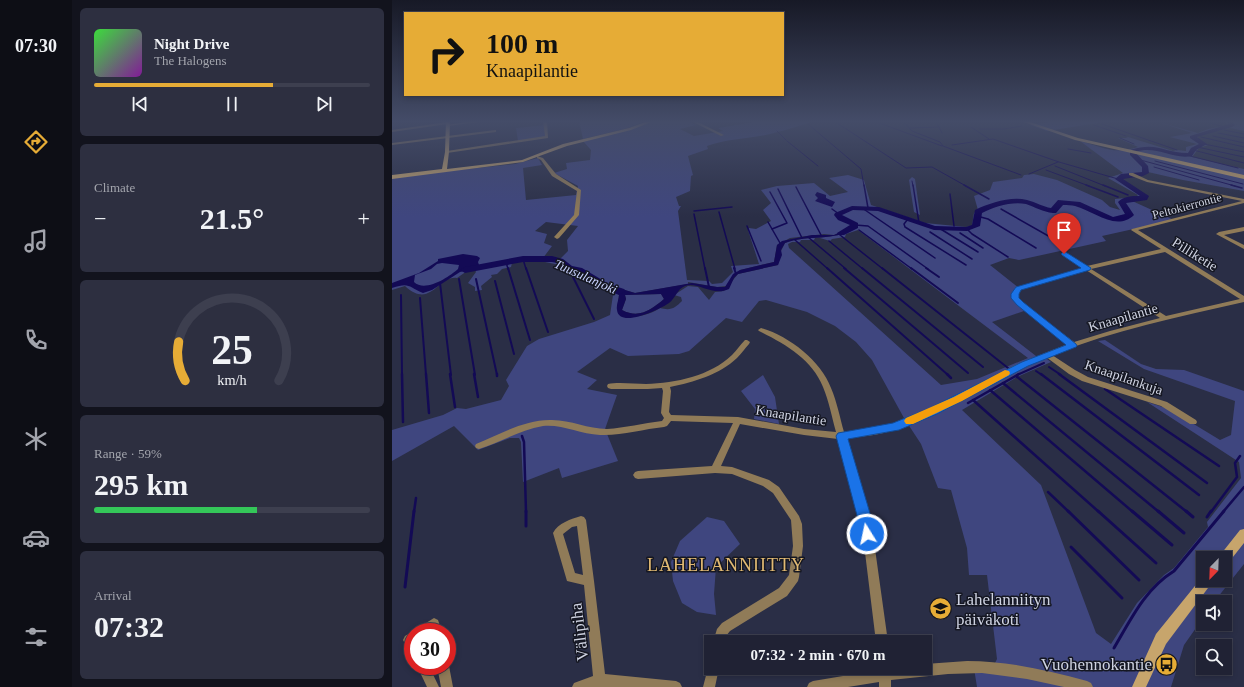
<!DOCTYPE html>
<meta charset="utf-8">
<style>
body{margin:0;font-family:Georgia,serif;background:#2d2f40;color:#f1f3f6;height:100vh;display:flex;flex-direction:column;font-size:15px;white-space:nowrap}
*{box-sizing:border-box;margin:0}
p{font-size:13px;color:#a2a4ac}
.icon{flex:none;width:22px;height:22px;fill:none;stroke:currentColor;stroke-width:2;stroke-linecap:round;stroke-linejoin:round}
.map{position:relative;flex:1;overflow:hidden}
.details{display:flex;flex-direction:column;gap:8px;padding:8px;background:#12131d;width:320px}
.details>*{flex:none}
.top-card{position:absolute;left:12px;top:12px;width:380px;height:84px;border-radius:0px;box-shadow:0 2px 6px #0003,0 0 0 1px #3d3f4f;background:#e6ac36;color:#111;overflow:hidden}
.needle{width:26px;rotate:203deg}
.tools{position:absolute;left:804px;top:551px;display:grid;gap:8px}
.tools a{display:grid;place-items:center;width:36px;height:36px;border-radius:0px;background:#202234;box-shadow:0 2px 6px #0003,0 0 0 1px #3d3f4f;font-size:20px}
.speed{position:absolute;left:12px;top:623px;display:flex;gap:8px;font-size:20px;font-weight:700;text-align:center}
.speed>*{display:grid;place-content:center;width:52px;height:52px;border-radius:50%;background:#202234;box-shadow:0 2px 6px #0003,0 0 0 1px #3d3f4f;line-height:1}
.speed .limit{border:6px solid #d22;background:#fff;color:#111}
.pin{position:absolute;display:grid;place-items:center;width:34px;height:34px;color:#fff;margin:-41px -17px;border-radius:50% 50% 50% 0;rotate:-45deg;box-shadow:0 0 4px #0007}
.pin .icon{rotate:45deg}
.me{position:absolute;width:44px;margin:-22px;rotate:350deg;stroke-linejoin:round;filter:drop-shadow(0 0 3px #0008)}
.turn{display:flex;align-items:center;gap:14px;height:84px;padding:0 16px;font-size:18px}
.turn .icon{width:52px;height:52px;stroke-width:2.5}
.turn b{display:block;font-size:28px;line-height:34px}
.big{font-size:30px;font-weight:700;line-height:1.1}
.details .widget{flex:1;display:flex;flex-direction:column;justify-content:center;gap:6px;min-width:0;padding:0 14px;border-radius:6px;background:#2d2f40}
.details .dial{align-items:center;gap:0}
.dial svg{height:104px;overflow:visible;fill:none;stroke:#3d3f4f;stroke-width:7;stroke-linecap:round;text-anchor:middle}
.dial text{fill:#f1f3f6;stroke:none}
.song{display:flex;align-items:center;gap:12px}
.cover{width:48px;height:48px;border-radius:6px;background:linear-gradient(135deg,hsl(120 70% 55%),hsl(290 70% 35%))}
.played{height:4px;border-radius:2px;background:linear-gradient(90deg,#e6ac36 65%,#3d3f4f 65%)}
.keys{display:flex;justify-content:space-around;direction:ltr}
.heat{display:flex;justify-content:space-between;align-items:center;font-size:22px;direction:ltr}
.charge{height:6px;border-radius:3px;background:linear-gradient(90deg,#34c759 59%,#3d3f4f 0)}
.trip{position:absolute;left:312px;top:635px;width:228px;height:40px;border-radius:0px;background:#202234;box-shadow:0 2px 6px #0003,0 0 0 1px #3d3f4f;font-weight:700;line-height:40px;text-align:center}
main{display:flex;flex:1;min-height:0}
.tabs{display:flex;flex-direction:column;width:72px;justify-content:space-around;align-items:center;background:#0d0e15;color:#a2a4ac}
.tabs .icon{width:28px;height:28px}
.tabs .current{color:#e6ac36}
.tabs b{font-size:18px;color:#f1f3f6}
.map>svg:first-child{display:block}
</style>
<main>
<nav class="tabs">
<b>07:30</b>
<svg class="icon current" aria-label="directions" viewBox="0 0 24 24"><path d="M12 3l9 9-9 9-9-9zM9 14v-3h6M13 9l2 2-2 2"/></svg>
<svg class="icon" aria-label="music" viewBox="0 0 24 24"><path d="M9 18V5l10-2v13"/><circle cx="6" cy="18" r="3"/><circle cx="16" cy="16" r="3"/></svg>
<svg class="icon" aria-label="phone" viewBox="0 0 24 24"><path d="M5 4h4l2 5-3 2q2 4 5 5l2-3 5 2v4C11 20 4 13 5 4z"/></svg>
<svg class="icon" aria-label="climate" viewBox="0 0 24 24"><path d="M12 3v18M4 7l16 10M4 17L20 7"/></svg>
<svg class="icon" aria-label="car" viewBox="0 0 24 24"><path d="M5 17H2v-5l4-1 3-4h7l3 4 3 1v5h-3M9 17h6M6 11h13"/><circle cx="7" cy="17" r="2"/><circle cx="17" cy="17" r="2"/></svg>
<svg class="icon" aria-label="filters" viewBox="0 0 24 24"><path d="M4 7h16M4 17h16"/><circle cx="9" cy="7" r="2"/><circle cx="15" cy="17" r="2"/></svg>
</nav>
<section class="details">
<div class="widget">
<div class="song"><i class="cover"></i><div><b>Night Drive</b><p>The Halogens</p></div></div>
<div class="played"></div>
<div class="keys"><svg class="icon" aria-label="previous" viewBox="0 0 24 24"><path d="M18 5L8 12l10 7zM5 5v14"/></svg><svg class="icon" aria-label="pause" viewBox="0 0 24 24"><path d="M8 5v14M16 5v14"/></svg><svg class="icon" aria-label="next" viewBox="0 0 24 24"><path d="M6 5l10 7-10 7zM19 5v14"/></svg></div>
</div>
<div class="widget"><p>Climate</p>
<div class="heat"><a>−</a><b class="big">21.5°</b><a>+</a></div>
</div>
<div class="widget dial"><svg viewBox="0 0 100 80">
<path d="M14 69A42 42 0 1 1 86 69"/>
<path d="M14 69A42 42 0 0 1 9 39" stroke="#e6ac36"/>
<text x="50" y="56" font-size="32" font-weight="700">25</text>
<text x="50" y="72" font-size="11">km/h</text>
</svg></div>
<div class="widget"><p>Range · 59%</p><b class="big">295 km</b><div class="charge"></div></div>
<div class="widget"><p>Arrival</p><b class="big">07:32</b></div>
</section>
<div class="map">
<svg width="852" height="687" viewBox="0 0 852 687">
<rect width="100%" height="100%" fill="#2a2e46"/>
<g fill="#3f467f" fill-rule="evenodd">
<path d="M187,121H253L236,128L191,139Z"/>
<path d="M262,121H295L304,125L288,129L302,136L331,131L326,128L368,121H423C410,125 394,130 382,133C360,139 337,138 315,146L316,149L296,156L301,175L299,176L298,191L284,197L287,206H289L286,211L295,280L317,281L320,284L330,283L341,272L339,266L367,264L356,230L357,228L364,229L379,221L371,210L379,203L369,190L385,186L422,183L438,196L456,192L437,178L456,175L472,180L479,205L533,223L574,227L580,226L582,213L586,210L582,196L598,190L601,182L630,178L632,175L642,174L665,180L710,200L718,207L728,210L723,203V199L744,197L746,195L716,178L731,173L688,141C711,147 721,155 746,147L726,138H734L736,137L781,151L785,150L794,151V147L805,144L778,137L800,133L763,121L806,133L816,129L836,125L832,121H852V131L838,128L807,135L805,139L816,145L807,148L800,157L852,169V191L791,180L756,172L751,174L729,177V180L754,196L753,198L738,200L782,220L710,236L714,241L627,260L617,258L598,265L627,288L623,298L635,310L600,322L644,356L647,358L651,356L659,362L625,377L570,410L649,485L704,633L719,644L745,603L772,575L782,568L816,527L815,522L849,478L847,462L755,402L777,409L828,440L839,435L843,401L752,369L706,341L713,340L749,364L764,369L792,370L852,391V564L822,602H811V618L792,645L779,687H585L581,662L603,663L605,659L595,575H577L575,548L559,490L546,488L529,444L512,418L480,360L464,342L443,326L415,312L374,300L367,301L350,322L334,318L297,351L287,354L236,356L218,348L185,372L205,380L195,389L225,395L213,429L226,461L170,478L167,468L131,482L129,442L127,438H118L86,450L62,426L0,461V430L51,415L65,408L74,409L109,400L117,386L114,380L135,346L147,339L202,322L218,315L221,295L191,276L180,275L173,268L168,265L153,262L130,261L120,263L119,267L110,269L105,274L99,275L100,277L89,286L90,290L83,291V287L76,283L84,272L83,270L75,271L65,278C46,275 39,310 13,286L0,290V177L123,164L146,158L150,165L131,168L134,200L184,195L186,186L162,173L175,169L174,163L198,160L199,150L191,141L241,129ZM154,222L186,226L175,240L176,251L168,259L151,258L160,246L152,243L155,234L143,231ZM460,227L464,228C441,242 417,234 393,243L389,251L386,265L346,274L332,291L323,292L317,300L306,287L296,286L282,295L289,297L290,301C283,308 279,311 268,308C256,316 245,317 232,317L225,309L227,295L216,285L243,293L296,284V282L325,287L334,286L348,270L382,262L385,245L398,238L432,234L442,235ZM466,230L636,358L585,379L549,385L397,248L396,244L400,242H408L409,240H422L423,238H428L438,241L440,239L453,237L454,234ZM811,558H833V580H811Z"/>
<path d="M664,121H718L655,131L638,125Z"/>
<path d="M153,125L154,137L126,141L124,128Z"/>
<path d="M520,177L523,179L528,215L522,212L517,180Z"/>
<path d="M269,294L272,299C259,310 247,319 230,310L234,299L233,295Z"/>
<path d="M371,375L383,397L387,424L362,419L363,409L349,391Z"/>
<path d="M315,517L332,521L348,544L324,567L322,594L324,615L305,612L290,603L281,581L279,562L288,541Z"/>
</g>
<g fill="#130a55" fill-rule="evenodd">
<path d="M425,192L434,195V198L443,202L440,207L423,201L426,198L423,195Z"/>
<path d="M460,227L464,228C441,242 417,234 393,243L389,250L390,255L386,265L346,274L342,278L337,289C320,297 306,281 293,286C285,289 283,299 277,303C269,309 227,329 225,310C224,305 227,299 227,295L212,289L216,285L243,293L300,283L325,287H333L341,274L348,270L382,262L385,245L390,241L420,235H442ZM269,294L272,299C259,310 247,319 230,310L234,299L233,295Z"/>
<path d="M71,254L85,256L88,258L86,262L88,268L68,272L40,290L31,293C16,287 18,282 0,288V283L27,273L46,261V259ZM50,263L67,265L66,269C57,277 33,293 22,282L23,275L39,269L45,264Z"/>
</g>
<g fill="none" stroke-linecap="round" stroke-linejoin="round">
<g stroke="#130a55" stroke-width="1">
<path d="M442,121L514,168L540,167L574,186"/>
<path d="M482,121L550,146"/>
<path d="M511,121L520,131L548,142L551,146L629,175"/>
<path d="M637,121L640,122"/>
<path d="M811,121L833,127"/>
<path d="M416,124L469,169L472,186"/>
<path d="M710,124L785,150"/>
<path d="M702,125L734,136"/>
<path d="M547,127L550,133"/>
<path d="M579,127L597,139"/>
<path d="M518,128L547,127L544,122"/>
<path d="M588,129H612L630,126"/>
<path d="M832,130L852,134"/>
<path d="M385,131L394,140"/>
<path d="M826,133L852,138"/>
<path d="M821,136L852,143"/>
<path d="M809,137L852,147"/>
<path d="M728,138L742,144"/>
<path d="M395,141L426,166"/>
<path d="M812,144L852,152"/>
<path d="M560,145L601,139L667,162L726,179"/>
<path d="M805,147L852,157"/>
<path d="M676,149L699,153"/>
<path d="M801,150L852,163"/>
<path d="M794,155L846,168"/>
<path d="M745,159L843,186"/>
<path d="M763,161L851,184"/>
<path d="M663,166L713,186"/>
<path d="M762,167L807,180"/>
<path d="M654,170L697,186"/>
<path d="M637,174L666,162"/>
<path d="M520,181L521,186"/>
</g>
<g stroke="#130a55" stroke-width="1.5">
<path d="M472,185L476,208"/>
<path d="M521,185L527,223"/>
<path d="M572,185L597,199"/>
<path d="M694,185L726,197"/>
<path d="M711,185L736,195"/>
<path d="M839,185L850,188"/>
<path d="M404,187L429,235"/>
<path d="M386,189L410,238"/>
<path d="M378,192L395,223L380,229L388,243"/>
<path d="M558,194L562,226"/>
<path d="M440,209L447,214"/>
<path d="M609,209L667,242"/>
<path d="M473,210L543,258"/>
<path d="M302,211L340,207"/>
<path d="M327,212L343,269"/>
<path d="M302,214L313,269"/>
<path d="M585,216L596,219L644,248"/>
<path d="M516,219L512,224L513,227L574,265"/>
<path d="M376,222L380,229"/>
<path d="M463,225L476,226L536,269"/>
<path d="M355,226L369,261"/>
<path d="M547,228L586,252"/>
<path d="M575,229L580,234L616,257"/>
<path d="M467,230L520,269"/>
<path d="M538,232L580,259"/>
<path d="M568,233L591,248"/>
<path d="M448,235L491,269"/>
<path d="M416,237L454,269"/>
<path d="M403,240L436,269"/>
<path d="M437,241L471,269"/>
<path d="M131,259L134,269"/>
<path d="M114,262L116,269"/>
</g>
<g stroke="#130a55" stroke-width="2">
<path d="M116,268L138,340"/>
<path d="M134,268L156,332"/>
<path d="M313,268L317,287"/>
<path d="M342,268L344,274"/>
<path d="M435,268L556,375"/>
<path d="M452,268L576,373"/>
<path d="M470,268L591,367"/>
<path d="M490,268L616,368"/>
<path d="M519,268L566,303"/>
<path d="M534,268L547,277"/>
<path d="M181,277L202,319"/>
<path d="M67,279L83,375"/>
<path d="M84,279L105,375"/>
<path d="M103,281L122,354"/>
<path d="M48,283L59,375"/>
<path d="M9,295L10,375"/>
<path d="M28,298L34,375"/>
<path d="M657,367L669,375"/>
<path d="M644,371L650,375"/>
<path d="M625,375L652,363"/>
</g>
<g stroke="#130a55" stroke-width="2.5">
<path d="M10,374L11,422"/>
<path d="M34,374L37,413"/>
<path d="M58,374L63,407"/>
<path d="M82,374L86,397"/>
<path d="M105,374V376"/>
<path d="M555,374L559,378"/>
<path d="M649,374L807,495"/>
<path d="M667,374L815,483"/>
<path d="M624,376L795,512"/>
<path d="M611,383L767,512"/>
<path d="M713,389L827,466"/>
<path d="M598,390L741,512"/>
<path d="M581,400L707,512"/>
<path d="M576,403L627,374"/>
<path d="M130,436L132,442L134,512"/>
<path d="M656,492L677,512"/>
<path d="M22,512L24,498"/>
<path d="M819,512L845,477L843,463L848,456"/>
<path d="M831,512L852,487"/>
</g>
<g stroke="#130a55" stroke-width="3">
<path d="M134,511V526"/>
<path d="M676,511L747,580"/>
<path d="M706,511L764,563"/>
<path d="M740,511L780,545"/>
<path d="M766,511L792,533"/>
<path d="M794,511L801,517"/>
<path d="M815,517L819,511"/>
<path d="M679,547L730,598"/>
<path d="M13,587L22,511"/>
<path d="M722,648C739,619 753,589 782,571L832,511"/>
</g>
<g fill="#130a55" fill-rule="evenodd">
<path d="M834,121H840L843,125L840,127L805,137L815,144L804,150L800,156C780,160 765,145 743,152L756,166L757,173L751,176L731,179L757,196L755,200L734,203L742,215C724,232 702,211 683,206C680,205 675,205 671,205L664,213H661C651,212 643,207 634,204C620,201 601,207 590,213L588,226L575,231L542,230L486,211L461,210L450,215L466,223V228L452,235H446L445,233L458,225L446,220L442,215L443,213L460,206L487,207L543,226L574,227L580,225L583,210C598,203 619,196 635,200C644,202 651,207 659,208L666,200L688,202L721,217L733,214L726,202C732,196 740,196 748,196L723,179L729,174L750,172V167L738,155V150C766,141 771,153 796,153L799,148L807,144L798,138V136L837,124Z"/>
<path d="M131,256H160L171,259L180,266L190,268L217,284L232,289L234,291L229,294L211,288L184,272L174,270L165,263L160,262H131L73,273L68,270L73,267Z"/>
</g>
<g fill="#907b58" fill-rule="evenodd">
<path d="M83,121H94L56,126L54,125Z"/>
<path d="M151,121H155L156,138L55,153L53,152L55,151L153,136Z"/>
<path d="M299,121H304L332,135L329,136Z"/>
<path d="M55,122L56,124L0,132V130Z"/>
<path d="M103,130H104V132L0,145V143Z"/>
<path d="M145,156L151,158L164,174L189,190L187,215L167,238L165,239L162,237L182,215L185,191L160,176L149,160L145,158Z"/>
<path d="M737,173H741L756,180L852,199V203L746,230L852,296V302C787,317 722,330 660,355L683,370L696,377L775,402L804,420L805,422L804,424H798L769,406L690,381L677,374L654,357C602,378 556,413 502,430C487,435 470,437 454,438L479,520L496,642H484L469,520L446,439L412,435L348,424L329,466L340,467L377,480L387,487L407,516L410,524L411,546L407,577L406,581L395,596L338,631L334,636L333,642H321L325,629L330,623L387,588L397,575L401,546L399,520L381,493L371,486L340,474L323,473L246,479L243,478L241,475L243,472L246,471L320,466L341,423L279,421L275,426L272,427C251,429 229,436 208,435C188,434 170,424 151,426C128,430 109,442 87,449L84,448L83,446L84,444C108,434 134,419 160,420C179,420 196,429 215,429C233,428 251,423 270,421L272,418L269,413L271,391L270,388L256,389H219L216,388L215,386L216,384C226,382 243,384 254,384C284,383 318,376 340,355C345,350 348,345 353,340H355L358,342L357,344C353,348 350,353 345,358C327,375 302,382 278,387L279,391L277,412L279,415L346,417L412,429L444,432C440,418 437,401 431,387C420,359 393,344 367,331L366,330L369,328C397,336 429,361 439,388C445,402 448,418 452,432L495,426L519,417L554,401L623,365L676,344L626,305C619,297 618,296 625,287L690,268L670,255V253H674L695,266L769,249L739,230L740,229L850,201L755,182L737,175ZM773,252L848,299L774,316L699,269ZM694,270L768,318L718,331L682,342L630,303C626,297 625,295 629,289Z"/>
<path d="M852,227V231L832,235L852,245V249L824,234L827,232Z"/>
<path d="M189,516L192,517L194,520L202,581L213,674L284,681L288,683L290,687H180L182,683L201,676L192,585L175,581L161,533C166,523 179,519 189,516ZM185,526L191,575L183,573L171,534L180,527Z"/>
<path d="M42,618L46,620L50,632H24L26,628Z"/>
<path d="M21,631L23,632H21V653L17,651L11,640L13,636Z"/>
<path d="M575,661C616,661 655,670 695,681L699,683L701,687H672L635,679L590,673L556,674L499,680V687H487V682L456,687H415L417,683L421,681L487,670V668H533V664Z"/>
<path d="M55,662L57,666L61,687H49L45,666H55Z"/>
<path d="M319,663V668H327L323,687H311L317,664Z"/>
<path d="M25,666H37L47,687H35Z"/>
</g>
<g fill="#c7a56c" fill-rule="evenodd">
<path d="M54,121H58L57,152L55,169L130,160L171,144L237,128L256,121H262L239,130L175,146L131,162L0,179V175L50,169L53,152Z"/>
<path d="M629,121H635L686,138L852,175V179L683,140Z"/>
<path d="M852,529V543L837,562L833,563V558H827L829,554L848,530Z"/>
<path d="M811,576V580H821L819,584L774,644L754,687H740L764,634Z"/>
</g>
</g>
<linearGradient id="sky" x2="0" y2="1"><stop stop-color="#171926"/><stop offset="0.56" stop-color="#444c68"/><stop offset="1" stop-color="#444c68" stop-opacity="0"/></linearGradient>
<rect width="852" height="217" fill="url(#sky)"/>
<path fill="#1a73e8" stroke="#114b97" d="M672,251L699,268L698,270L629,290L627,294V298L631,302L684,344L685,346L684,347L636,366L545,414L507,430L456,439L480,520L482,534L480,538L475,539L471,538L444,436L446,433L501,423L538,408L630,362L674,345L625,305L619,298V294L624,287L689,268L670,255L669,254Z"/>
<path fill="#f59e0b" d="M613,370L617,371L618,373L617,375L570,401L521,424H514L512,421L514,418L562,397Z"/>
<defs>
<symbol id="school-disc" viewBox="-11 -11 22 22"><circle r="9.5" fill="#e6ac36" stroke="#151722"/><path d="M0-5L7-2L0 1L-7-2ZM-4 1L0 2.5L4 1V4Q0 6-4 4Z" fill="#111"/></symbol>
<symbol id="bus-disc" viewBox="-11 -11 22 22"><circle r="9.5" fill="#e6ac36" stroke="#151722"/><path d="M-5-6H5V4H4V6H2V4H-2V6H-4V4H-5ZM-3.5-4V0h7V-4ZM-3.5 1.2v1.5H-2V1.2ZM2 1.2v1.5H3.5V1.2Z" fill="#111"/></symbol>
</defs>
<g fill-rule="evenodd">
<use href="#school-disc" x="536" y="596" width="25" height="25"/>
<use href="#bus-disc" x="762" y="652" width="25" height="25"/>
</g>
<g text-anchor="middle" stroke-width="3" stroke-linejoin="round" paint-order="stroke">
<g font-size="12" fill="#cfd3e2" stroke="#151722">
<text transform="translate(795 206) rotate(-15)" y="4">Peltokierrontie</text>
</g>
<g font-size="13" font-style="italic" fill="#c9d3ff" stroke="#151722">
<text transform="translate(194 276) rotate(24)" y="5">Tuusulanjoki</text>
</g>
<g font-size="14" fill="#cfd3e2" stroke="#151722">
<text transform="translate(803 254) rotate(32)" y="5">Pilliketie</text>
<text transform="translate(731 317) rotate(-16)" y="5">Knaapilantie</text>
<text transform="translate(732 377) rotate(19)" y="5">Knaapilankuja</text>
<text transform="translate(399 415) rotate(9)" y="5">Knaapilantie</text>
</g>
<g font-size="17" fill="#cfd3e2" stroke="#151722" text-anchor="start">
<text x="564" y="605">Lahelanniityn<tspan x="564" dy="20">päiväkoti</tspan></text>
<text x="760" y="670" text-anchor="end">Vuohennokantie</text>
</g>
<g font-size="17" fill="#cfd3e2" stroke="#151722">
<text transform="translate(187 632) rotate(-97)" y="6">Välipiha</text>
</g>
<g font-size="18" letter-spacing="1" fill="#e2ba73" stroke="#151722">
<text x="334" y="571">LAHELANNIITTY</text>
</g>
</g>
</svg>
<div class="tools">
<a><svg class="needle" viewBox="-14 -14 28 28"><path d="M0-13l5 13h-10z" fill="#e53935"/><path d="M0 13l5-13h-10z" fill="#a2a4ac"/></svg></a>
<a><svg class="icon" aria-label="sound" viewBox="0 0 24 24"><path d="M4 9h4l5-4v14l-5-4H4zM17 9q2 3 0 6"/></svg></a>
<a><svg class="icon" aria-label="search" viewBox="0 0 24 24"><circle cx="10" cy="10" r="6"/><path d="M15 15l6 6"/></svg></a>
</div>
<div class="speed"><div class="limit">30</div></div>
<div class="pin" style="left:672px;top:254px;background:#d93025"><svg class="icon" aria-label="arrive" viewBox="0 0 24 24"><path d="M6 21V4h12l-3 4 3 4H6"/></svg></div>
<svg class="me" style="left:475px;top:534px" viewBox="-20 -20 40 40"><circle r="17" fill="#1a73e8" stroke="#fff" stroke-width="3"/><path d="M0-11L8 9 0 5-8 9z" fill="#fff"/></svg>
<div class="trip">07:32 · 2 min · 670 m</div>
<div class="top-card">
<div class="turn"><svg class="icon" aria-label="right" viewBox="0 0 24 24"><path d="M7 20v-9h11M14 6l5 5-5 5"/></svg><div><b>100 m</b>Knaapilantie</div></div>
</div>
</div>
</main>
